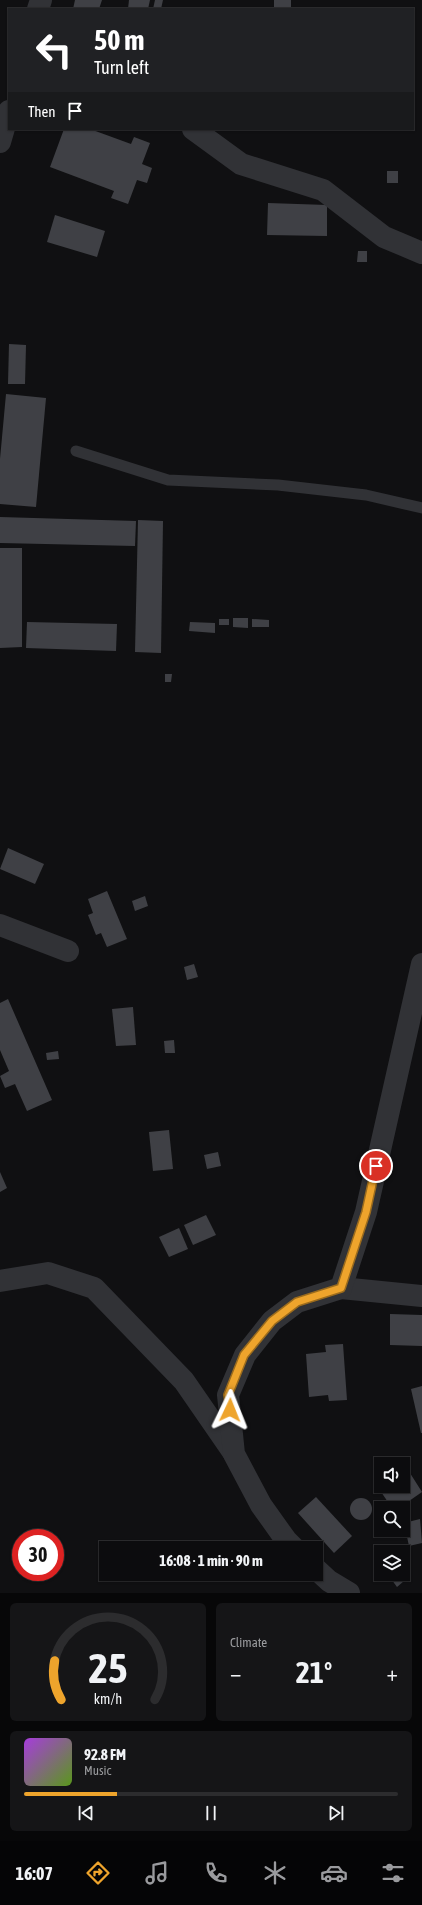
<!DOCTYPE html>
<meta charset="utf-8">
<style>
body{margin:0;font-family:"Asap Condensed",sans-serif;background:#151517;color:#f1f3f6;height:100vh;display:flex;flex-direction:column;font-size:15px;white-space:nowrap}
*{box-sizing:border-box;margin:0}
p{font-size:13px;color:#9a9b9e}
.icon{flex:none;width:22px;height:22px;fill:none;stroke:currentColor;stroke-width:2;stroke-linecap:round;stroke-linejoin:round}
.map{position:relative;height:1593px;overflow:hidden}
.panel{display:flex;flex-direction:column;gap:10px;padding:10px;background:#070708;flex:1}
.panel>*{flex:none}
.banner{position:absolute;left:8px;top:8px;width:406px;height:122px;border-radius:0px;box-shadow:0 1px 3px #0004,0 0 0 1px #2c2c2e;background:#202124;color:#fff;overflow:hidden}
.buttons{position:absolute;left:374px;top:1457px;display:grid;gap:8px}
.buttons a{display:grid;place-items:center;width:36px;height:36px;border-radius:0px;background:#0c0c0e;box-shadow:0 1px 3px #0004,0 0 0 1px #2c2c2e;font-size:20px}
.speed{position:absolute;left:12px;top:1529px;display:flex;gap:8px;font-size:20px;font-weight:700;text-align:center}
.speed>*{display:grid;place-content:center;width:52px;height:52px;border-radius:50%;background:#0c0c0e;box-shadow:0 1px 3px #0004,0 0 0 1px #2c2c2e;line-height:1}
.speed .limit{border:6px solid #d22;background:#fff;color:#111}
.pin{position:absolute;display:grid;place-items:center;width:34px;height:34px;color:#fff;margin:-17px;border:2px solid #fff;border-radius:50%;box-shadow:0 1px 4px #0007}
.me{position:absolute;width:44px;margin:-22px;rotate:2deg;stroke-linejoin:round;filter:drop-shadow(0 0 3px #0008)}
.turn{display:flex;align-items:center;gap:14px;height:84px;padding:0 20px;font-size:18px}
.turn .icon{width:52px;height:52px;stroke-width:2.5}
.turn b{display:block;font-size:28px;line-height:34px}
.then{display:flex;align-items:center;height:38px;padding:0 20px;background:#0003;gap:8px;font-size:15px}
.big{font-size:30px;font-weight:700;line-height:1.1}
.panel .card{flex:1;display:flex;flex-direction:column;justify-content:center;gap:6px;min-width:0;padding:0 14px;border-radius:6px;background:#151517}
.panel .dial{align-items:center;gap:0}
.dial svg{height:104px;overflow:visible;fill:none;stroke:#2c2c2e;stroke-width:7;stroke-linecap:round;text-anchor:middle}
.dial text{fill:#f1f3f6;stroke:none}
.song{display:flex;align-items:center;gap:12px}
.cover{width:48px;height:48px;border-radius:6px;background:linear-gradient(135deg,hsl(280 70% 55%),hsl(90 70% 35%))}
.played{height:4px;border-radius:2px;background:linear-gradient(90deg,#eea42c 25%,#2c2c2e 25%)}
.keys{display:flex;justify-content:space-around;direction:ltr}
.heat{display:flex;justify-content:space-between;align-items:center;font-size:22px;direction:ltr}
.panel .tiles{flex:1;display:grid;gap:10px;grid-template-columns:1fr 1fr}
.card:last-child{grid-column:span 2}
.trip{position:absolute;left:99px;top:1541px;width:224px;height:40px;border-radius:0px;background:#0c0c0e;box-shadow:0 1px 3px #0004,0 0 0 1px #2c2c2e;font-weight:700;line-height:40px;text-align:center}
.menu{display:flex;height:64px;justify-content:space-around;align-items:center;background:#050506;color:#9a9b9e}
.menu .icon{width:28px;height:28px}
.menu .active{color:#eea42c}
.menu b{font-size:18px;color:#f1f3f6}
.map>svg:first-child{display:block}
</style>
<div class="map">
<svg width="422" height="1593" viewBox="0 0 422 1593">
<rect width="100%" height="100%" fill="#101012"/>
<g fill="#3f4045">
<path d="M75,0H102L99,9H73Z"/>
<path d="M129,0H150L148,9H128Z"/>
<path d="M155,0H163L161,9H153Z"/>
<rect x="274" y="0" width="17" height="9"/>
<path d="M64,129H90L131,144L134,137L150,143L142,164L152,168L147,183L137,180L128,204L111,198L114,191L50,167Z"/>
<rect x="387" y="171" width="11" height="12"/>
<path d="M268,203L327,205V236L267,235Z"/>
<path d="M55,215L105,231L97,257L47,242Z"/>
<path d="M358,251H367V262H357Z"/>
<path d="M9,344L26,345L25,384H8Z"/>
<path d="M6,394L46,398L36,507L0,504V459Z"/>
<path d="M0,517L136,521L135,546L0,543Z"/>
<path d="M138,520L163,521L161,653L135,652Z"/>
<path d="M0,548H22V647L0,648Z"/>
<path d="M233,618H248V628L233,627Z"/>
<rect x="219" y="619" width="10" height="6"/>
<path d="M252,619L269,620V627H252Z"/>
<path d="M27,622L117,624L116,651L26,648Z"/>
<path d="M190,622L215,623V633L189,631Z"/>
<path d="M165,674H172L171,682H165Z"/>
<path d="M8,848L44,864L35,884L0,869Z"/>
<path d="M107,891L127,939L107,947L101,933L96,935L88,915L93,913L88,899Z"/>
<path d="M145,896L148,906L135,911L132,901Z"/>
<path d="M194,964L198,977L187,980L184,967Z"/>
<path d="M8,999L52,1100L27,1111L15,1084L5,1088L0,1076L9,1071L0,1050V1003Z"/>
<path d="M133,1007L136,1045L116,1046L112,1009Z"/>
<path d="M174,1040L175,1053H165L164,1041Z"/>
<path d="M58,1051L59,1059L47,1060L46,1053Z"/>
<path d="M169,1130L173,1169L153,1171L149,1132Z"/>
<path d="M218,1152L221,1166L207,1169L204,1155Z"/>
<path d="M0,1172L7,1188L0,1192Z"/>
<path d="M206,1215L216,1235L193,1245L184,1225Z"/>
<path d="M179,1228L188,1249L169,1257L159,1237Z"/>
<path d="M390,1314L422,1315V1346L390,1345Z"/>
<path d="M343,1344L347,1400L329,1401L328,1395L309,1397L306,1354L326,1352L325,1345Z"/>
<path d="M422,1386V1433H421L411,1389Z"/>
<path d="M403,1462L422,1492L399,1508H392L375,1483L381,1479V1486H403Z"/>
<path d="M316,1497L352,1536L334,1553L298,1513Z"/>
<circle cx="361" cy="1509" r="11"/>
<path d="M420,1519L422,1543L409,1546L404,1523Z"/>
<path d="M393,1574H399L404,1581L397,1587L389,1576Z"/>
</g>
<g fill="none" stroke-linecap="round" stroke-linejoin="round">
<path stroke="#313236" stroke-width="11" d="M76,451L168,480L278,485L366,495L422,508"/>
<g stroke="#313236" stroke-width="22">
<path d="M38,9L41,0"/>
<path d="M193,129L241,164L323,190L384,237L422,253"/>
<path d="M0,142L9,111"/>
<path d="M0,925L68,951"/>
<path d="M0,1281L48,1273L94,1288L184,1381L233,1452"/>
<path d="M341,1288L422,1296"/>
<path d="M294,1548L286,1540L261,1505L234,1454L228,1395L245,1355L272,1321L297,1302L341,1288L366,1212L422,964"/>
<path d="M316,1569L329,1581L349,1593"/>
</g>
</g>
<g fill="none" stroke-linecap="round" stroke-linejoin="round">
<defs>
<path id="route" d="M230,1410L228,1395L244,1355L272,1321L297,1302L341,1288L366,1212L376,1166"/>
</defs>
<use href="#route" stroke="#9b6b1d" stroke-width="10"/>
<use href="#route" stroke="#eea42c" stroke-width="7"/>
</g>
</svg>
<div class="buttons">
<a><svg class="icon" aria-label="sound" viewBox="0 0 24 24"><path d="M4 9h4l5-4v14l-5-4H4zM17 9q2 3 0 6"/></svg></a>
<a><svg class="icon" aria-label="search" viewBox="0 0 24 24"><circle cx="10" cy="10" r="6"/><path d="M15 15l6 6"/></svg></a>
<a><svg class="icon" aria-label="layers" viewBox="0 0 24 24"><path d="M12 4l9 5-9 5-9-5zM3 14l9 5 9-5"/></svg></a>
</div>
<div class="speed"><div class="limit">30</div></div>
<div class="pin" style="left:376px;top:1166px;background:#d93025"><svg class="icon" aria-label="arrive" viewBox="0 0 24 24"><path d="M6 21V4h12l-3 4 3 4H6"/></svg></div>
<svg class="me" style="left:230px;top:1410px" viewBox="-20 -20 40 40"><path d="M0-17L14 15 0 8-14 15z" fill="#eea42c" stroke="#fff" stroke-width="4"/></svg>
<div class="trip">16:08 · 1 min · 90 m</div>
<div class="banner">
<div class="turn"><svg class="icon" aria-label="left" viewBox="0 0 24 24"><path d="M17 20v-9H6M10 6l-5 5 5 5"/></svg><div><b>50 m</b>Turn left</div></div>
<div class="then">Then<svg class="icon" aria-label="arrive" viewBox="0 0 24 24"><path d="M6 21V4h12l-3 4 3 4H6"/></svg></div>
</div>
</div>
<section class="panel">
<div class="tiles">
<div class="card dial"><svg viewBox="0 0 100 80">
<path d="M14 69A42 42 0 1 1 86 69"/>
<path d="M14 69A42 42 0 0 1 9 39" stroke="#eea42c"/>
<text x="50" y="56" font-size="32" font-weight="700">25</text>
<text x="50" y="72" font-size="11">km/h</text>
</svg></div>
<div class="card"><p>Climate</p>
<div class="heat"><a>−</a><b class="big">21°</b><a>+</a></div>
</div>
<div class="card">
<div class="song"><i class="cover"></i><div><b>92.8 FM</b><p>Music</p></div></div>
<div class="played"></div>
<div class="keys"><svg class="icon" aria-label="previous" viewBox="0 0 24 24"><path d="M18 5L8 12l10 7zM5 5v14"/></svg><svg class="icon" aria-label="pause" viewBox="0 0 24 24"><path d="M8 5v14M16 5v14"/></svg><svg class="icon" aria-label="next" viewBox="0 0 24 24"><path d="M6 5l10 7-10 7zM19 5v14"/></svg></div>
</div>
</div>
</section>
<nav class="menu">
<b>16:07</b>
<svg class="icon active" aria-label="directions" viewBox="0 0 24 24"><path d="M12 3l9 9-9 9-9-9zM9 14v-3h6M13 9l2 2-2 2"/></svg>
<svg class="icon" aria-label="music" viewBox="0 0 24 24"><path d="M9 18V5l10-2v13"/><circle cx="6" cy="18" r="3"/><circle cx="16" cy="16" r="3"/></svg>
<svg class="icon" aria-label="phone" viewBox="0 0 24 24"><path d="M5 4h4l2 5-3 2q2 4 5 5l2-3 5 2v4C11 20 4 13 5 4z"/></svg>
<svg class="icon" aria-label="climate" viewBox="0 0 24 24"><path d="M12 3v18M4 7l16 10M4 17L20 7"/></svg>
<svg class="icon" aria-label="car" viewBox="0 0 24 24"><path d="M5 17H2v-5l4-1 3-4h7l3 4 3 1v5h-3M9 17h6M6 11h13"/><circle cx="7" cy="17" r="2"/><circle cx="17" cy="17" r="2"/></svg>
<svg class="icon" aria-label="filters" viewBox="0 0 24 24"><path d="M4 7h16M4 17h16"/><circle cx="9" cy="7" r="2"/><circle cx="15" cy="17" r="2"/></svg>
</nav>
